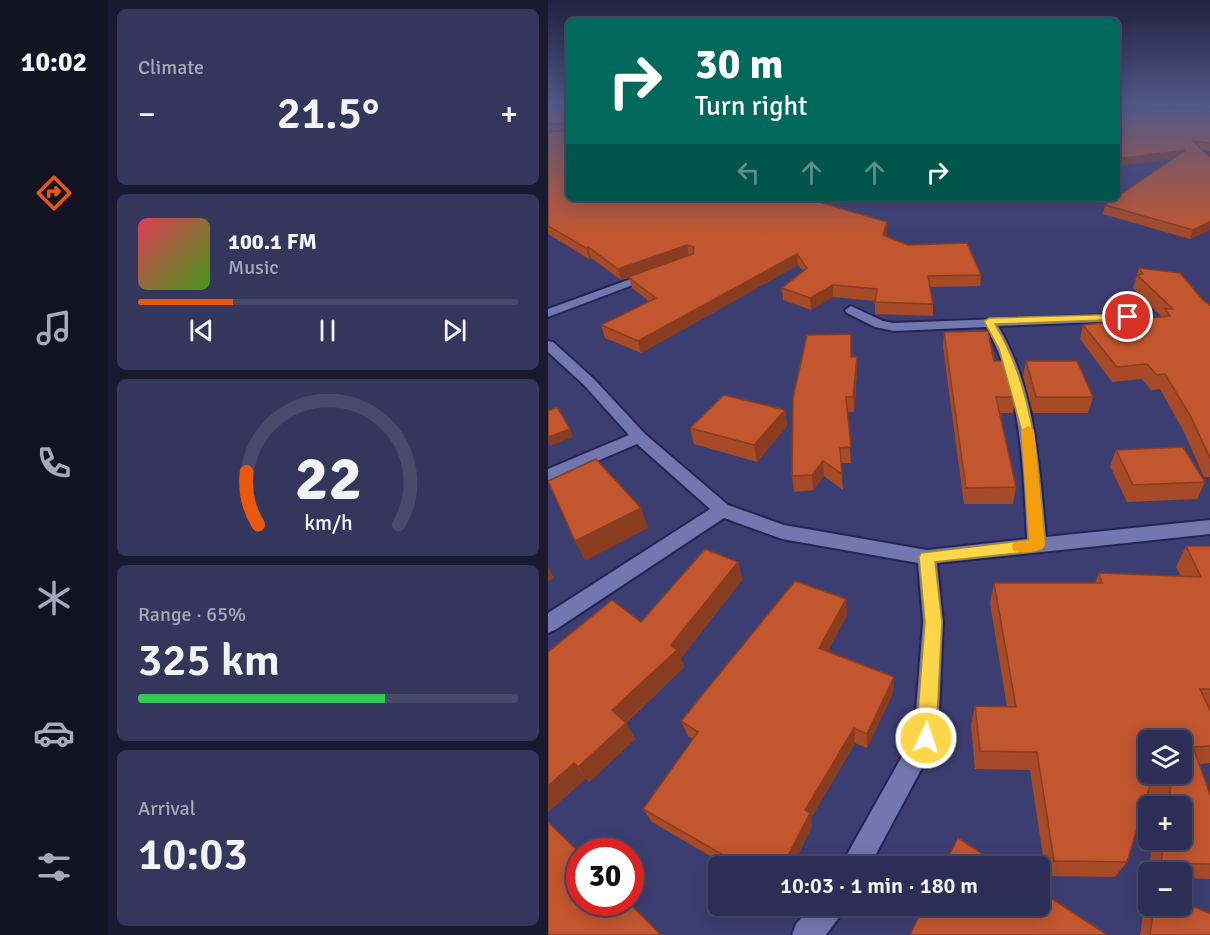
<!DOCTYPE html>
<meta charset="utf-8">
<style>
body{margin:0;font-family:Signika,sans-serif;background:#35365c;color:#f1f3f6;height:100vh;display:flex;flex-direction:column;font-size:22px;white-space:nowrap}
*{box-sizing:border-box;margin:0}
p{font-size:20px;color:#a7a8b9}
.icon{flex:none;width:33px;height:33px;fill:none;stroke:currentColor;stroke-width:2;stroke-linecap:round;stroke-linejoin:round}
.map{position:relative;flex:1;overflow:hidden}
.panel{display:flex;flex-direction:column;gap:9px;padding:9px;background:#19192f;width:440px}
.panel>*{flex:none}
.guide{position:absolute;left:18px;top:18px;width:554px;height:183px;border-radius:9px;box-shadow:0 3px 15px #0003,0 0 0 2px #484a6c;background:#00695c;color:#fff;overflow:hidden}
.buttons{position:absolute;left:590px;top:730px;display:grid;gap:12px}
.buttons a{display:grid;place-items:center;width:54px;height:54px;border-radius:9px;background:#2d2e56;box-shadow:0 3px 15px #0003,0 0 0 2px #484a6c;font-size:30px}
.speed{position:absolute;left:18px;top:838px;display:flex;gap:12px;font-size:30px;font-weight:700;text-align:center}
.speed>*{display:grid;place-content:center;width:78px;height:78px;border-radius:50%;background:#2d2e56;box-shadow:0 3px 15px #0003,0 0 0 2px #484a6c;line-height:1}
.speed .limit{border:9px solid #d22;background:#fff;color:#111}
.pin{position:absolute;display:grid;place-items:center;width:51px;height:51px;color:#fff;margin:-26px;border:3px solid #fff;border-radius:50%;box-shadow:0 2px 6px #0007}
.me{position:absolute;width:66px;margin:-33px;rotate:4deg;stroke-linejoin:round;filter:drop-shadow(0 0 4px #0008)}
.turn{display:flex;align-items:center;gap:21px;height:126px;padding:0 30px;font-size:27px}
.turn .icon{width:78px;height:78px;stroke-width:2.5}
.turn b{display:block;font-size:42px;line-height:51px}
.lanes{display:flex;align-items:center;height:57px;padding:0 30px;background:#0003;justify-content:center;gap:30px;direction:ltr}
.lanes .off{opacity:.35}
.big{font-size:45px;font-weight:600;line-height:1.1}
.panel .card{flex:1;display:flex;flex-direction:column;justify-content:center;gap:9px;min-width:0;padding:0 21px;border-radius:9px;background:#35365c}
.panel .dial{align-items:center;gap:0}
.dial svg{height:156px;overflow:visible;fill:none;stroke:#484a6c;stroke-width:7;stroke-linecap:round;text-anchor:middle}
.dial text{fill:#f1f3f6;stroke:none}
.song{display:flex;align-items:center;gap:18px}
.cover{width:72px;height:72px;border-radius:9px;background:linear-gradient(135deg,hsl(350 70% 55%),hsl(100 70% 35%))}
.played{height:6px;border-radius:3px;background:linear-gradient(90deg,#ea580c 25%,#484a6c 25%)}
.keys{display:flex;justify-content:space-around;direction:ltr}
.heat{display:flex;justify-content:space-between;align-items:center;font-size:33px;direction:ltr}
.charge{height:9px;border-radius:4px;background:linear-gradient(90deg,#34c759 65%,#484a6c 0)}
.trip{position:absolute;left:160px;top:856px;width:342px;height:60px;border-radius:9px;background:#2d2e56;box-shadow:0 3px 15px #0003,0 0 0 2px #484a6c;font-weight:600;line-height:60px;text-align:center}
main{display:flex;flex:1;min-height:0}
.dock{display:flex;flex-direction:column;width:108px;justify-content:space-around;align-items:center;background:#121222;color:#a7a8b9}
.dock .icon{width:42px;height:42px}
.dock .current{color:#ea580c}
.dock b{font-size:27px;color:#f1f3f6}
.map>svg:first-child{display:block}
</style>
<main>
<nav class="dock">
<b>10:02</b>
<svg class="icon current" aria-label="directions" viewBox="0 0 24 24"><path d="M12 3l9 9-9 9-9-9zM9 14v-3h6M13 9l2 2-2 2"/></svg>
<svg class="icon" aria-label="music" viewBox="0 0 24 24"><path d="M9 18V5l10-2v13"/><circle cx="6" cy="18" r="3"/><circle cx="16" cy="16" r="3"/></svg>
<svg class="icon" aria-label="phone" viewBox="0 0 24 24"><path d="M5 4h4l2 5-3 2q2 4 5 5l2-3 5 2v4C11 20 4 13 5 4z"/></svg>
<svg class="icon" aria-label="climate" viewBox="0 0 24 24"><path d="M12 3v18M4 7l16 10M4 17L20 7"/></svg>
<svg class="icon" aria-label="car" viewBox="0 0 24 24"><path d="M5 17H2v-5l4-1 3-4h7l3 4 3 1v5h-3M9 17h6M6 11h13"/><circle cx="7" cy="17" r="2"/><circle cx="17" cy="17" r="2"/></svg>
<svg class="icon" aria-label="filters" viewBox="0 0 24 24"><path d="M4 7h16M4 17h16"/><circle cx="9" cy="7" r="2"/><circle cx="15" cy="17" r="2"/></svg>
</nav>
<section class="panel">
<div class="card"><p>Climate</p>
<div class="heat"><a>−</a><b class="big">21.5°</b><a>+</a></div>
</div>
<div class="card">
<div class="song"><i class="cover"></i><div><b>100.1 FM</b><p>Music</p></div></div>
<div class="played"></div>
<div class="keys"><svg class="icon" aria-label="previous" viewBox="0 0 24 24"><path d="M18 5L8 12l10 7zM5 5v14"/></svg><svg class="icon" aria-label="pause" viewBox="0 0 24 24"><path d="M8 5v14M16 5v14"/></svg><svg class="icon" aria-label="next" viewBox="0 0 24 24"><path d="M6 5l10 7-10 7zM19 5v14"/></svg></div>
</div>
<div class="card dial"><svg viewBox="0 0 100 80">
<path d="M14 69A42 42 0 1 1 86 69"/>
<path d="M14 69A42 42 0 0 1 8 42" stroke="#ea580c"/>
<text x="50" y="56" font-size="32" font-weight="700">22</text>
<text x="50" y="72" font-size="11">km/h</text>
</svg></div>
<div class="card"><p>Range · 65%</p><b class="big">325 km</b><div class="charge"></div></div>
<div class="card"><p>Arrival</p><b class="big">10:03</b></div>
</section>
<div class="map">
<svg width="663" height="935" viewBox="0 0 663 935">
<rect width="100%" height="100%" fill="#3c3e72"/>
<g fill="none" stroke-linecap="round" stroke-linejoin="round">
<defs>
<g id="minor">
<path d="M568,108L580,111L581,112L578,114L568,112Z"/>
<path d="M102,272L106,273V277L0,317V309Z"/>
<path d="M303,306L335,321L346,323L584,314L586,317L580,321L450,326C488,389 491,466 498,537L663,520V534L389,563L395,622L390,738L321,867H292L366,735L375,622L370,563L234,539L176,518L7,630L0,633V613L162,509L89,444L0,482V469L81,435L36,385L0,352V341L5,342L46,379L97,434L180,505L236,525L379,550L479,539C475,468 474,390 438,327L346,331L327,327L299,313L297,310Z"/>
<path d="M263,906H297L292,916L278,935H244L248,924Z"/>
</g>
</defs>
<use href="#minor" stroke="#242354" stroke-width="4"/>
<use href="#minor" fill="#7277b0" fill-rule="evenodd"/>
</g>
<g fill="#a74a28">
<path d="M0,105H21V198H264V200L339,222L338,236L433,275L432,286L382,287L385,304V316L327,314V301L285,297L263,310L235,300L234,288L255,271L250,265L93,353L57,338L53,325L101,301L84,288L81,278L73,280L43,258L41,259L0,234Z"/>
<path d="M568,105H663V108L619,107L568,110Z"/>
<path d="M663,110V151L654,150L663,229L642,239L555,214L557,205L625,159L568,166V111L570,112Z"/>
<path d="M591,268L655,300L663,306V477H656L635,430L612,389L603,390L594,379L564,382L532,339L535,325L614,317L585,288Z"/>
<path d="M396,332L446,361L468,397L465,413H451L468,487L465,504H416L395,347Z"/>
<path d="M303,357L309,371L306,412H299L303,463H293L295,490L276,476L265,490L246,492L244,476Z"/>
<path d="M478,361L545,397L540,413H485L475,376Z"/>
<path d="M237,410L239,426L209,462L146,444L142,428Z"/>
<path d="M568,450L657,482L649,499L579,502L562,466Z"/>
<path d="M638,546H663V709H661L663,763L651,764L663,797V879L633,878V873H600L605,840H633V807H609L610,801L598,798L579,862L567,877L498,876L482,770L427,769L423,725L427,706L459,707L442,603L446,583H547L551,573L633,576L628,567Z"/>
<path d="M190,562L194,580L133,658L136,667L78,723L87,739L41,782L38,778L0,812L93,622Z"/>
<path d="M299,615L280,651L346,677L345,693L319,748L307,743L263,818L264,826L244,867H181L104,822L95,809L145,739L140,736L133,721Z"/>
<path d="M600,898V906H633L663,935H592L597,901Z"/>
</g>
<g fill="#883c20">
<path d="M569,105H620L619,107L568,110Z"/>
<path d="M638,150L635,158L568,166V159Z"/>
<path d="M663,221V229L642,239L645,230Z"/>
<path d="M339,222V233L335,246V235Z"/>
<path d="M139,245L141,256L73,280L70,269Z"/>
<path d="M40,247L43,258L41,259L38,248Z"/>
<path d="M249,254L250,265L93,353L90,341Z"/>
<path d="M285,285V297L263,310L262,298Z"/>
<path d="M309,357V371L306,412L305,397Z"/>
<path d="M237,410L239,426L209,462L206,445Z"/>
<path d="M22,429L25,437L2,446L0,440V437Z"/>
<path d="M275,461L276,476L265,490L264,475Z"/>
<path d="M93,508L100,528L37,561L27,541Z"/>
<path d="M190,562L194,580L133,658L136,667L74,726L64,710L123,645Z"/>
<path d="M0,567L6,578L0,581Z"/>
<path d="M298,599L299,615L273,664L271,648Z"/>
<path d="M346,677L345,693L319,748V734Z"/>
<path d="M78,723L87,739L41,782L30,767Z"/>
<path d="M306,728L307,743L263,818L264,826L244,867H234L257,810Z"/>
<path d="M26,763L38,778L0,812V786Z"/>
</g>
<g fill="#c2562e" stroke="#883c20" stroke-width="1.5" fill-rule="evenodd">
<path d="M0,105H21V198H264L261,199L339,222L335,235L360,245L419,243L433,275L380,276L385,304L327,302L329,289L285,285L262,298L234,288L259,268L249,254L90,341L53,325L108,298L80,277L145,254L146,247L139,245L70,269L40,247L38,248L0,226V132L20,130L21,125L19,123L0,124Z"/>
<path d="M621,109L663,110V143L645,141L663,158V221L645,230L557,205L638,150L568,159V111L570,112Z"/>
<path d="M591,268L632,273L655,300L663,306V460L642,415L617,374L609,375L599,364L569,367L535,325L622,316L617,309H625L589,275L595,274Z"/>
<path d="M440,331L446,361H459L468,397H448L468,487L418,488L396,332Z"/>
<path d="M303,334V357H309L305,397H298L303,447L292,448L294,474L275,461L264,475L244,476L245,398L259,335Z"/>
<path d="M478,361H529L545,397H488Z"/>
<path d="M176,395L237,410L206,445L142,428Z"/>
<path d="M9,407L22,429L0,437V411Z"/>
<path d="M635,447L657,482L585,485L568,450Z"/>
<path d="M48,459L93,508L27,541L0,481Z"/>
<path d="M638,546H663V689H652L663,712V746L645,747L663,797V864L613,863L616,840H633V807H620L623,783L604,779L579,862L506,861L489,752L432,751L427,706L468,707L446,583H554L551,573L653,577ZM600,741H633V774H600Z"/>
<path d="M157,549L190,562L123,645L129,650L64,710L78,723L30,767L26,763L0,786V652L64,600L93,622Z"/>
<path d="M247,581L298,599L271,648L346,677L319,734L306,728L257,810L262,813L234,867H196L95,809L150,732L133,721Z"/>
<path d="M0,822L32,853V903H81L113,935H0Z"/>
<path d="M410,838L455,867H395Z"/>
<path d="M492,891L558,934V935H362L376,906H492Z"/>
<path d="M633,901L663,914V935H602L606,906H633Z"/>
</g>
<linearGradient id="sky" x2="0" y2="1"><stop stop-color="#21223f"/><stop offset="0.44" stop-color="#505887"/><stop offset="1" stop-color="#505887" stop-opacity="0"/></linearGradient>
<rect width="663" height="236" fill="url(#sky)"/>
<path fill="#ffd54a" stroke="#a68a30" stroke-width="1.5" d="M580,314L583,315V319L447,324C488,393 490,468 497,545L494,549L489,551L387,562L394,622L388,738L385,745L378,748L371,745L368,738L377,622L371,557L373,553L481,540L474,432L451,349L436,321L441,318Z"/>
<path fill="#f59e0b" d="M480,426L486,430L497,545L494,549C485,552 475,554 466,551L464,547L466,542L481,540L473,430Z"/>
</svg>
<div class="buttons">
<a><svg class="icon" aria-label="layers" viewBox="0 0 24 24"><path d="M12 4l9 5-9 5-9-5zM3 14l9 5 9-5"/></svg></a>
<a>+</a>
<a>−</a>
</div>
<div class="speed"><div class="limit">30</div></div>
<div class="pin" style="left:580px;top:317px;background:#d93025"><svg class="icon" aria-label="arrive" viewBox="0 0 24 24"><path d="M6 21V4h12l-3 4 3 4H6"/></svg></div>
<svg class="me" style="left:378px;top:738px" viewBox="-20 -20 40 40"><circle r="17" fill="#ffd54a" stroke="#fff" stroke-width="3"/><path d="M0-11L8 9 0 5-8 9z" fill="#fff"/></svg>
<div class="trip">10:03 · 1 min · 180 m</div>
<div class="guide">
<div class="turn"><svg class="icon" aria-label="right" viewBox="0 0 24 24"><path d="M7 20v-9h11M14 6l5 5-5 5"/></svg><div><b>30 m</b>Turn right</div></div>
<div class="lanes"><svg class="icon off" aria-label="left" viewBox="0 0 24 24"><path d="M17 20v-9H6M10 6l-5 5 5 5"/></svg><svg class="icon off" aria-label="ahead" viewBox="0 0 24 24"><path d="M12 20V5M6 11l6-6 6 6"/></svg><svg class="icon off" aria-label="ahead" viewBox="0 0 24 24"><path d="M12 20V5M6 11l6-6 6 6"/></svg><svg class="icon" aria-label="right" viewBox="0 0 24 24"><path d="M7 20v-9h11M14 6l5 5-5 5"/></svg></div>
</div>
</div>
</main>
